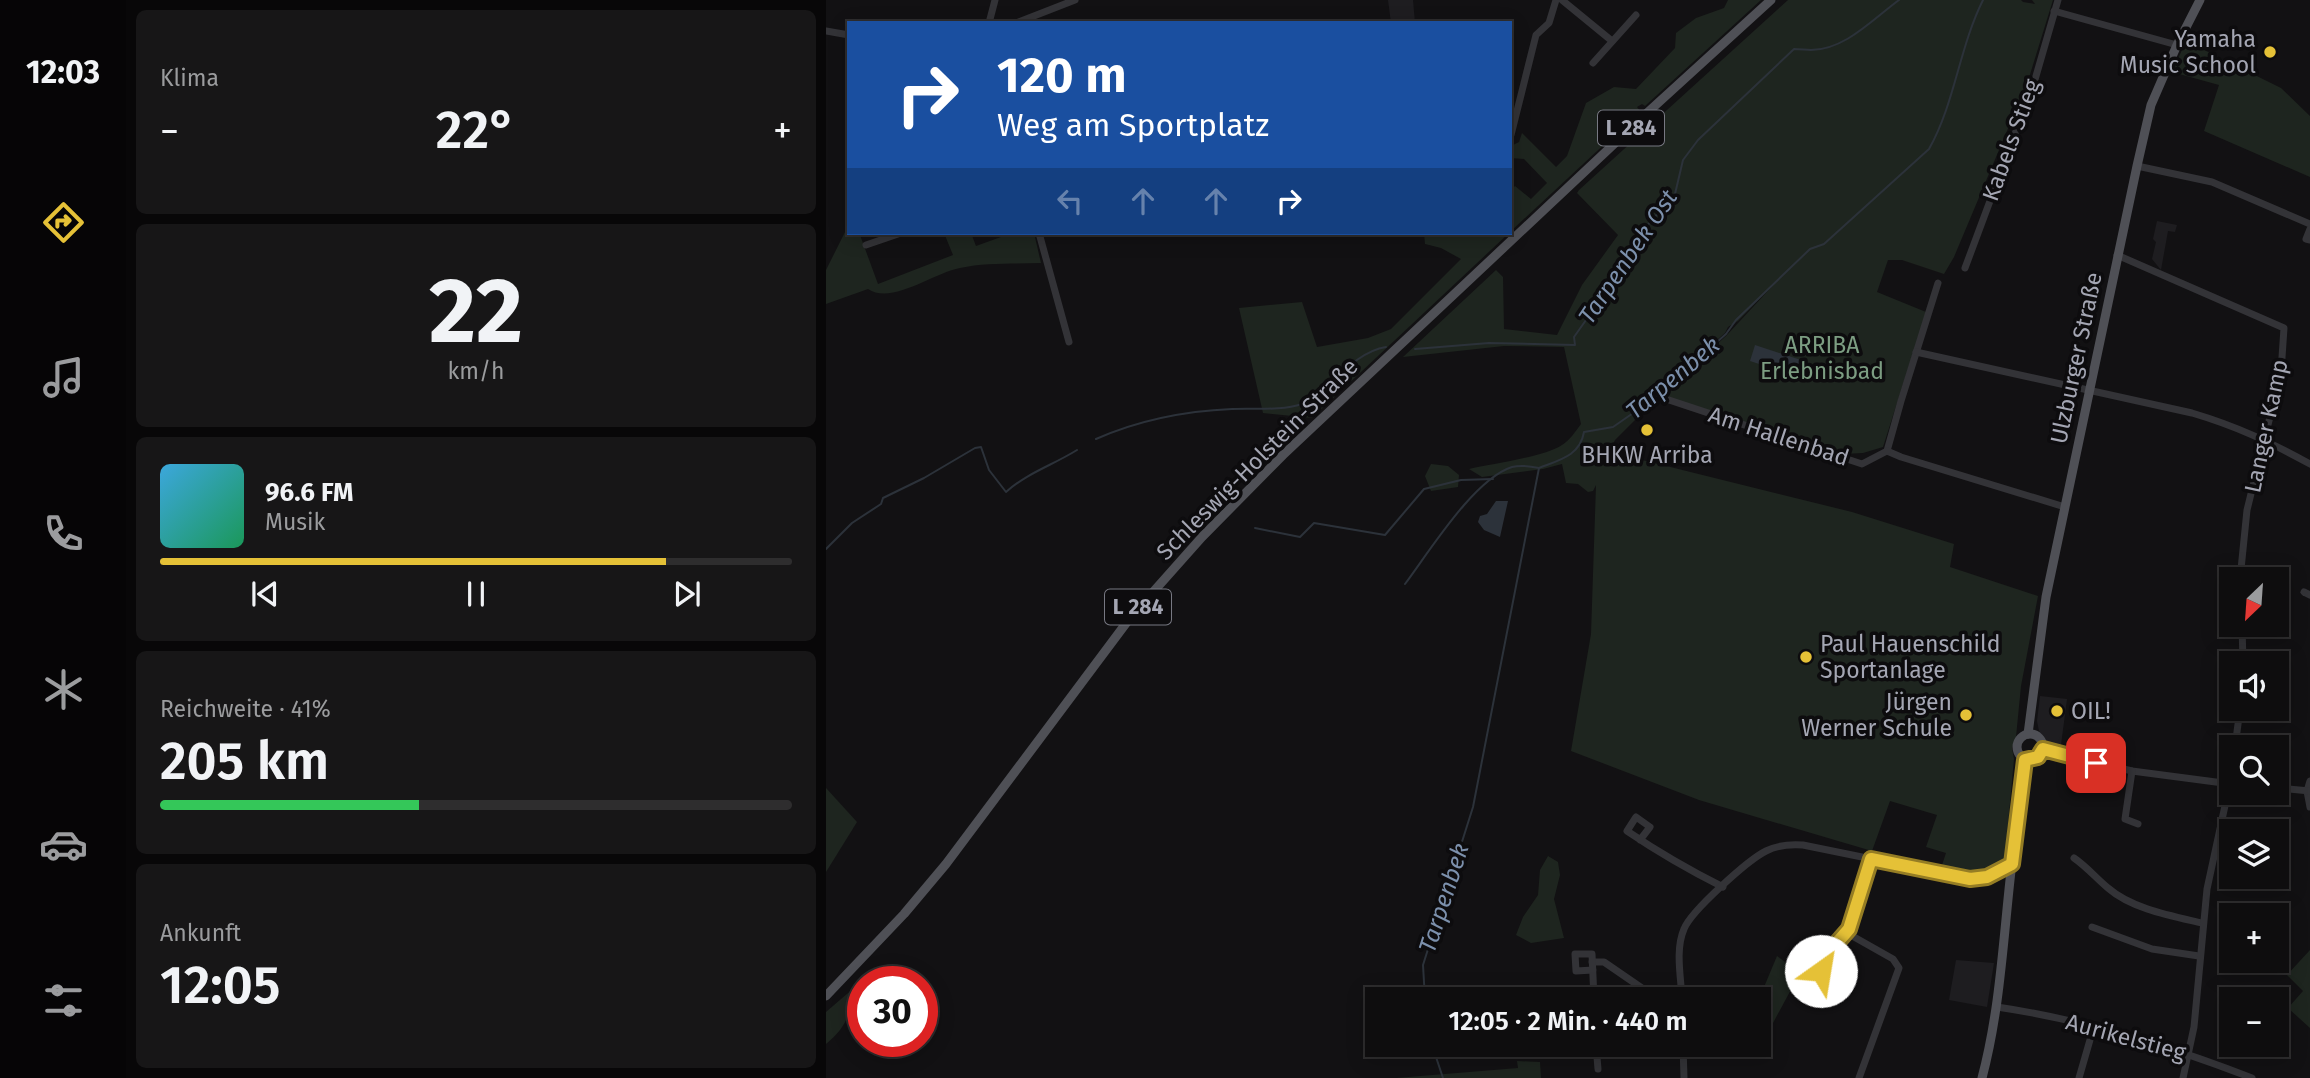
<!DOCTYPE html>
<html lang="de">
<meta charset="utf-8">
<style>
body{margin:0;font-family:"Fira Sans",sans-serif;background:#171617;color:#f1f3f6;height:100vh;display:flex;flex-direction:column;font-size:26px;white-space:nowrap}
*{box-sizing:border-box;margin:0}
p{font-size:23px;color:#9b9c9e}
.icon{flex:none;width:38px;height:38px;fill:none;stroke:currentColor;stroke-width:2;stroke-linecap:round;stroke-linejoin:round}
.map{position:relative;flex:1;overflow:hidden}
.panel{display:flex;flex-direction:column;gap:10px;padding:10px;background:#080708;width:700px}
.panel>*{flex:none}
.top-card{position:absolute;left:21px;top:21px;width:665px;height:214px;border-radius:0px;box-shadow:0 4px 18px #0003,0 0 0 2px #2e2d2e;background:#1a4fa0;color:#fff;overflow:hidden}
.needle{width:46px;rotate:205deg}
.fabs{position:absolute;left:1393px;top:567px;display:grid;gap:14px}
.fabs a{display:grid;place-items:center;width:70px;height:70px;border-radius:0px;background:#0e0d0e;box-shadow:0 4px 18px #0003,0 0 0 2px #2e2d2e;font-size:35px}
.speed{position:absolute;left:21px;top:966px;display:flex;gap:14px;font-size:35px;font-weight:700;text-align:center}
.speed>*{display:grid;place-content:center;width:91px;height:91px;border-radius:50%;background:#0e0d0e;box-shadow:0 4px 18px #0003,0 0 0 2px #2e2d2e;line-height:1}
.speed .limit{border:10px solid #d22;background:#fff;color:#111}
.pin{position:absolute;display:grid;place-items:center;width:60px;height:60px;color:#fff;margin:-30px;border-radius:14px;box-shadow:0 4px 10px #0006}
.me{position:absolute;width:77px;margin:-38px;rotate:32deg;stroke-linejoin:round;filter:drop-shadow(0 0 5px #0008)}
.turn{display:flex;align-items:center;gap:24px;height:147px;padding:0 35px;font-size:32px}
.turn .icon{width:91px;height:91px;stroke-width:2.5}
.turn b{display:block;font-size:49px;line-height:60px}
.lanes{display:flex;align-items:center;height:66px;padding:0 35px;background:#0003;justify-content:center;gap:35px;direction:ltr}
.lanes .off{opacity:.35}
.big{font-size:52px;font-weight:600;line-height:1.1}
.panel .widget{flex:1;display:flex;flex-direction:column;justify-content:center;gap:10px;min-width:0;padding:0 24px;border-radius:10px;background:#171617}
.panel .dial{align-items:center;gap:0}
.dial b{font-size:91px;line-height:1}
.song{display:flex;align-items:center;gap:21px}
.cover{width:84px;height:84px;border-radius:10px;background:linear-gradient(135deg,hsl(200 70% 55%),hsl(150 70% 35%))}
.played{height:7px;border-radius:4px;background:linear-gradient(90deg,#e5c137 80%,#2e2d2e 80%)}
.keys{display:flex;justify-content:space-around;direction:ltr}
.heat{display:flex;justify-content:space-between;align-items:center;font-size:38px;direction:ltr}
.charge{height:10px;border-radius:5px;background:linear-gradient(90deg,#34c759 41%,#2e2d2e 0)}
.trip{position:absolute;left:539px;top:987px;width:406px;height:70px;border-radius:0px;background:#0e0d0e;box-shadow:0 4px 18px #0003,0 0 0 2px #2e2d2e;font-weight:600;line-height:70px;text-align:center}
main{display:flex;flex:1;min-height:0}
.tabs{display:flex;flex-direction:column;width:126px;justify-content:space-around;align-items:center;background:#060506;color:#9b9c9e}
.tabs .icon{width:49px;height:49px}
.tabs .active{color:#e5c137}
.tabs b{font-size:32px;color:#f1f3f6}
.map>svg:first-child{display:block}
</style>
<main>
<nav class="tabs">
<b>12:03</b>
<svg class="icon active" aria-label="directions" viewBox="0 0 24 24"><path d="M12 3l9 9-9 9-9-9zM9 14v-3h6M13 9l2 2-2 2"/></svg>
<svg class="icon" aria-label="music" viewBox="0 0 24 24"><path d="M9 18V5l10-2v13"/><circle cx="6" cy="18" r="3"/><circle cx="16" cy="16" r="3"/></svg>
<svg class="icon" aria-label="phone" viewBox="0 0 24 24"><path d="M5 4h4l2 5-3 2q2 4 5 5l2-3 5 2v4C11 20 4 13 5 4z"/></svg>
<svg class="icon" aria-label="climate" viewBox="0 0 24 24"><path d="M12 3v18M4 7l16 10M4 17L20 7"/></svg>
<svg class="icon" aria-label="car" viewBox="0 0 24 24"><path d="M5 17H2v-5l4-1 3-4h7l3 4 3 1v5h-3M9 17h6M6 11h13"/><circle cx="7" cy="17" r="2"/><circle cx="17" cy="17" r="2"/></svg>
<svg class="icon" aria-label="filters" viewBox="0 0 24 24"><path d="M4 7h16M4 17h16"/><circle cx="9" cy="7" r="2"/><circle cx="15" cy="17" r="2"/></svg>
</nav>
<section class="panel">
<div class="widget"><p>Klima</p>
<div class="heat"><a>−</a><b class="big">22°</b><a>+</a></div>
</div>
<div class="widget dial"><b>22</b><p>km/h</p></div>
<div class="widget">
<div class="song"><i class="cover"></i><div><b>96.6 FM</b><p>Musik</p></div></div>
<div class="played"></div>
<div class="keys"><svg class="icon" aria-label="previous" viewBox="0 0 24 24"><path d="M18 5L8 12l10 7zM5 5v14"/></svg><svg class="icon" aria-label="pause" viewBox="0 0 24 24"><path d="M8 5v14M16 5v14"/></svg><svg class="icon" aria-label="next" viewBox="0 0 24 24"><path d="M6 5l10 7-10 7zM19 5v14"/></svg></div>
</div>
<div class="widget"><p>Reichweite · 41%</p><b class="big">205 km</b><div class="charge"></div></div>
<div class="widget"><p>Ankunft</p><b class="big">12:05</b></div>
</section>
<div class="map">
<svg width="1484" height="1078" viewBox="0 0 1484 1078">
<rect width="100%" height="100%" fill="#121113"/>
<g fill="#1e1d20">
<path d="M562,0H587L589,23H565Z"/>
<path d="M1331,221L1351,225L1349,232L1342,231L1335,270L1326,259L1330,242L1327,239Z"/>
<path d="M1214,696L1241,699L1235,745L1221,742L1213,731L1211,721Z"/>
<path d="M1130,960L1168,963L1161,1007L1123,1000Z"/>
</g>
<g fill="#1e251f">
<path d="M902,0H935L819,106L816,104L811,107L814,111L684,232V191L689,186L705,199L721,183L698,159L684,158L685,146L693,142L696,133L730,167L741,156L760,103L788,87L810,89L849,48L850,33L870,18L898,8Z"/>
<path d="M962,0H1195L1197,2L1209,4L1206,0H1227L1202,81L1128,257L1118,274L1076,260H1062L1051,292L1100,312L1057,447L1037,453L1017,454L835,395L900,336L954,278L912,321L902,327L899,333L822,400L813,405L816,413L789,440L785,448L792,454L1026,512L1128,544L1124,567L1212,596L1195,686L1190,737L1186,748L1188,759L1179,857C1167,875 1135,872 1115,868L1120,853L1100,847L1111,815L1064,801L1046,851L873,800L745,751L765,634L770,485L767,491L762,492L752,484L740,483L736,464L717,469L656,477L643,469C665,464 718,457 736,445C744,440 749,432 755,424L738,347L678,346L577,357L670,270L677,277L678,329L731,335L756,285L792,235L751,193L753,190Z"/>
<path d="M1360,41L1455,88L1484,116V177L1378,131L1393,85L1346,72Z"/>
<path d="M23,224V233H35L34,235L52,284L127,255L118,233H145L150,246L186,233H208L215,263C189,264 160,262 134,268C107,273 66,305 42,289L0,304V270Z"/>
<path d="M598,233H683L486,418L437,413L413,308L476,302L491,347L542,338L565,329L635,259L615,248L599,244Z"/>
<path d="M605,464L622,466L633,475L632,487L605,491L599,476Z"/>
<path d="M0,788L31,822L0,872Z"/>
<path d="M722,856L732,862L734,875L728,899L738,938L705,943L690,935L697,917L712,895L714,870Z"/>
<path d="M1484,950V1028L1462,1008L1477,991L1461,975Z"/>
<path d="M951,956L974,973L947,1023L933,1028V999Z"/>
<path d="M29,987C23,1014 22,1026 0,1044V1012Z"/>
<path d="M691,1061L714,1062L715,1078H570L692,1068Z"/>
</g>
<g fill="#2c323a">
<path d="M929,345L978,361L973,377L924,361Z"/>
<path d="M670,501H682L674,537L658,530L652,522L654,516L661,514Z"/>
</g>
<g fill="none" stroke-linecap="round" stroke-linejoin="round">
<g stroke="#2c323a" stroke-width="2">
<path d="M589,349L663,343L749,345L748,337L813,245L812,236L849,194L857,160L872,140L968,49C974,49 980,50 985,50C1019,50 1047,19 1073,0"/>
<path d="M270,439C313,420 359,411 406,409C429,408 455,411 476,404C483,402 488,397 494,392C513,376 534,351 560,347"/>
<path d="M429,528L474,537L488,523L559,535L598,489L635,480L667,479"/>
<path d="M0,549L26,523L55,504L57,498L98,478L149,448L155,447L163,470L180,492C201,473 227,465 251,450"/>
<path d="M579,584C603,552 648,479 686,467C694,465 704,466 713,468"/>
<path d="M599,999L597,965L647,807L713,468C733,460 754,456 758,432L787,427L823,402L900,334L910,320L984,249L998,244L1103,149C1129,103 1133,48 1157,0"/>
<path d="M606,1045L617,1078"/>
</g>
<g stroke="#333337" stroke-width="7">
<path d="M736,0L786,41"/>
<path d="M1228,11L1351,45"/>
<path d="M163,23L169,0"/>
<path d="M190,23L249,0"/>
<path d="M0,31L23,35"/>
<path d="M767,63L810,15"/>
<path d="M685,135L710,35L723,23L730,0"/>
<path d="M1311,166L1386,182L1484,224"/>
<path d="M1484,229L1480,239L1484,240"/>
<path d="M213,233L243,342"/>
<path d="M40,245L75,233"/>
<path d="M1291,255L1458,328L1455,372L1421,510L1414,579"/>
<path d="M1139,268L1208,83L1232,0"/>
<path d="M1112,283L1075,401L1061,451L1075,457L1239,507"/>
<path d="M1090,352L1366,413C1410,426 1444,442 1484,464"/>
<path d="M843,400L1036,464L1061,451"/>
<path d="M1478,592L1484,595"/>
<path d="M1416,625L1417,663"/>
<path d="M1409,747L1414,709"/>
<path d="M1217,749L1306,771L1405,784"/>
<path d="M1306,771L1299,819L1312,824"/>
<path d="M1484,781L1481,791L1484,807"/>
<path d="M1451,788L1484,791"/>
<path d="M814,840L824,827L810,817L801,831C832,852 863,870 897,887"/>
<path d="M1248,858C1261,867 1270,878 1282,888C1306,909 1346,916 1376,923"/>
<path d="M1266,927L1326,949L1373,956"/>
<path d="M1021,933L1067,959L1073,968L1033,1078"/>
<path d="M766,962H778L826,995H855"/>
<path d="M767,970L750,971L749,954H766L768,999"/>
<path d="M994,972L996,960L1023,929L1045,859"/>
<path d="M856,999C855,977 849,950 858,929C865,911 922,860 940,851C952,845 964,844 977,845L1144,879L1161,877L1186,864"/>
<path d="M1171,1007C1259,1020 1344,1046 1426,1078"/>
<path d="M770,1045L772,1069"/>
<path d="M857,1045L858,1078"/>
<path d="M1253,1078L1268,1026"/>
<path d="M1357,1078L1368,1027L1381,889L1405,778"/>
</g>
<g stroke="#4f5056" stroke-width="9">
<path d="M1202,734L1220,597L1311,166L1325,105L1351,45L1374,0"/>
<circle cx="1204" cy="747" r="13"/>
<path d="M0,996L78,914L120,864L304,618L376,537L457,455L821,113L945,0"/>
<path d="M1156,1078C1174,1010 1177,941 1185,871C1189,834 1196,797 1199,759"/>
</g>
</g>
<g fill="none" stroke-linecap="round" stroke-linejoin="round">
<defs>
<path id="route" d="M995,971L996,960L1023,929L1045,859L1144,879L1161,877L1186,864L1199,760L1212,757L1217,749L1270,763"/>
</defs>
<use href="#route" stroke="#957d24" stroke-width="18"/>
<use href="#route" stroke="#e5c137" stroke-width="12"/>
</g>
<g fill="#e5c137" stroke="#0d0c0e" stroke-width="2.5">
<circle cx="1444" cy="52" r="7"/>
<circle cx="821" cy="430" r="7"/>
<circle cx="980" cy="657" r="7"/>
<circle cx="1231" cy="711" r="7"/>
<circle cx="1140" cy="715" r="7"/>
</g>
<g text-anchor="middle" stroke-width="7" stroke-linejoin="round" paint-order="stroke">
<g fill="#0d0c0e" stroke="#777882" stroke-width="2">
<rect x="772" y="110.5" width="66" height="35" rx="5"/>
<rect x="279" y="589.5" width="66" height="35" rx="5"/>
</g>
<g font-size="21" font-weight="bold" fill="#a4a6b3">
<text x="805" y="135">L 284</text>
<text x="312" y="614">L 284</text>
</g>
<g font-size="23" fill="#a4a6b3" stroke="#0d0c0e" text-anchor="end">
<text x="1430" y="47">Yamaha<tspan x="1430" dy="26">Music School</tspan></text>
<text x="821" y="463" text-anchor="middle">BHKW Arriba</text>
<text x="994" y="652" text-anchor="start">Paul Hauenschild<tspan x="994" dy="26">Sportanlage</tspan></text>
<text x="1126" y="710">Jürgen<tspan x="1126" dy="26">Werner Schule</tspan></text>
<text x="1245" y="719" text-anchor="start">OIL!</text>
</g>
<g font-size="23" fill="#a4a6b3" stroke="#0d0c0e">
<text transform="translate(1185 140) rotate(-70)" y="8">Kabels Stieg</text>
<text transform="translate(1250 358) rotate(-78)" y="8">Ulzburger Straße</text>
<text transform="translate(1440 426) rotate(-78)" y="8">Langer Kamp</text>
<text transform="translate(953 436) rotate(18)" y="8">Am Hallenbad</text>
<text transform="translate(431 459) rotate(-45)" y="8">Schleswig-Holstein-Straße</text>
<text transform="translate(1300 1037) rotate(15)" y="8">Aurikelstieg</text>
</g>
<g font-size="23" fill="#7c9d82" stroke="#0d0c0e">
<text x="996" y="353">ARRIBA<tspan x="996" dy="26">Erlebnisbad</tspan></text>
</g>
<g font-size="24" font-style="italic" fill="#7c90ac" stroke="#0d0c0e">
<text transform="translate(802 257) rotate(-56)" y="8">Tarpenbek Ost</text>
<text transform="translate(847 378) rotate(-40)" y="8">Tarpenbek</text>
<text transform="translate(618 898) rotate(-72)" y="8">Tarpenbek</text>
</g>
</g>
</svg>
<div class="fabs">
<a><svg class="needle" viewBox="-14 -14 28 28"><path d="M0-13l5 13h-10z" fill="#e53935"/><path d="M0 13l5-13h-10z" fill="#9b9c9e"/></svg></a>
<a><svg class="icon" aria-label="sound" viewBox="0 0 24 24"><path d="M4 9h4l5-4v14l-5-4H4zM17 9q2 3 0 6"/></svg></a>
<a><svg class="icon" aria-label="search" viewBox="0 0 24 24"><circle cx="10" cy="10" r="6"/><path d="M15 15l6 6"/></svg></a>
<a><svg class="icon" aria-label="layers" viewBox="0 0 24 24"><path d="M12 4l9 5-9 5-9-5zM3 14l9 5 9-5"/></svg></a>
<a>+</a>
<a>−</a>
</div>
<div class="speed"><div class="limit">30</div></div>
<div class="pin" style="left:1270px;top:763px;background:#d93025"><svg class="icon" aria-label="arrive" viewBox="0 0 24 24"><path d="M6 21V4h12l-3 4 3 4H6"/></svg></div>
<svg class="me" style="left:995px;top:971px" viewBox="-20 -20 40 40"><circle r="19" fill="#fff"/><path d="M0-13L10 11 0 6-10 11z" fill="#e5c137"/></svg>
<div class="trip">12:05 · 2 Min. · 440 m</div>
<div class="top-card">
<div class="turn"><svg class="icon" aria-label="right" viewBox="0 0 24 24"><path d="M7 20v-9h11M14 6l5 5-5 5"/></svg><div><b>120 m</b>Weg am Sportplatz</div></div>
<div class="lanes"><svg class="icon off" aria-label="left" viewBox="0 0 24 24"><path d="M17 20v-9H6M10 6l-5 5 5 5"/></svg><svg class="icon off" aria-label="ahead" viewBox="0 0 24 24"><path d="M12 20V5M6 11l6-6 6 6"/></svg><svg class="icon off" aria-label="ahead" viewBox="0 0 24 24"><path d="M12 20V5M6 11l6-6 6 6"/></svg><svg class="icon" aria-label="right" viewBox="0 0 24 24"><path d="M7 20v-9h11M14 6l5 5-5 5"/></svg></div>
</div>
</div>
</main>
